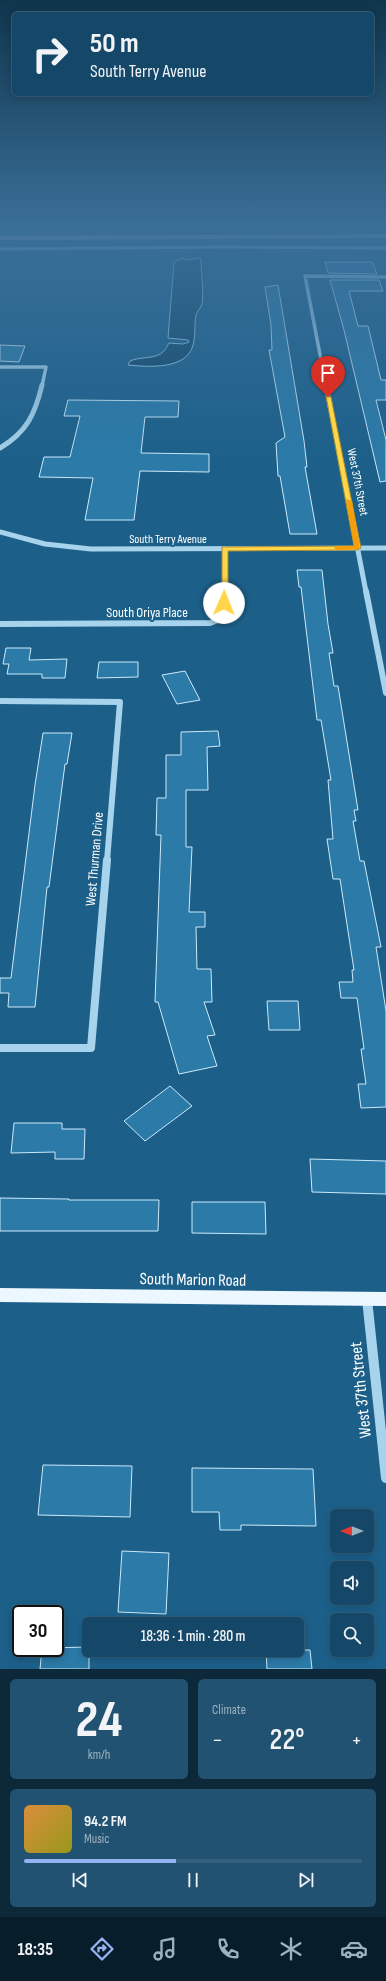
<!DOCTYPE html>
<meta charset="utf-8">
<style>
body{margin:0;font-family:"Sofia Sans Condensed",sans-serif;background:#225271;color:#f1f3f6;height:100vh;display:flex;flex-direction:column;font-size:15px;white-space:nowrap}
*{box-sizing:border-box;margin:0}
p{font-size:13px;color:#9db2c0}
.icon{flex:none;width:22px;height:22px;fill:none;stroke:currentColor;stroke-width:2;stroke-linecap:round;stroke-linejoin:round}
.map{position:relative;height:1669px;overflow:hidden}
.drawer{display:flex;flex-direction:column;gap:10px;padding:10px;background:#0c2839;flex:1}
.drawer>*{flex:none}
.guide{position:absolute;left:12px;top:12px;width:362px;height:84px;border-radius:6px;box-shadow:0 2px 10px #0003,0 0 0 1px #34607c;background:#154868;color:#f1f3f6;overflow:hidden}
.needle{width:26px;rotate:270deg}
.tools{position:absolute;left:330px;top:1509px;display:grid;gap:8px}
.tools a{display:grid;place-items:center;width:44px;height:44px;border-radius:6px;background:#154868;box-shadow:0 2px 10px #0003,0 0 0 1px #34607c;font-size:20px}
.speed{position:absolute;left:12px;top:1605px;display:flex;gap:8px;font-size:20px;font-weight:700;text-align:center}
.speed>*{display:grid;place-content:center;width:52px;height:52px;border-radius:50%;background:#154868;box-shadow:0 2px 10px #0003,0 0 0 1px #34607c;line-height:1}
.speed .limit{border:2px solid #111;border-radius:6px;background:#fff;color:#111}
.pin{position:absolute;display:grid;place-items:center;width:34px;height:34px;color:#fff;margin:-41px -17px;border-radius:50% 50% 50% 0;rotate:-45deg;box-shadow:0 0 4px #0007}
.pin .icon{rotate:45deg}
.me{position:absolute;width:44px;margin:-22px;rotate:1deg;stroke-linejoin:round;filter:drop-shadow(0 0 3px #0008)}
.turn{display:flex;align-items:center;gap:14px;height:84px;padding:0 12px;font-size:18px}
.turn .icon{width:52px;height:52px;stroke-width:2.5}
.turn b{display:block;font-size:28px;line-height:34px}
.big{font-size:30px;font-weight:600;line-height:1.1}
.drawer .card{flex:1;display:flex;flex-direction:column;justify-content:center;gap:6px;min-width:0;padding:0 14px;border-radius:6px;background:#225271}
.drawer .dial{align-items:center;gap:0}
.dial b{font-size:52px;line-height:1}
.song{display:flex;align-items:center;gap:12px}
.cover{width:48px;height:48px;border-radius:6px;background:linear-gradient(135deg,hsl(30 70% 55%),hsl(60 70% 35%))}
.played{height:4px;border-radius:2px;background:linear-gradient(90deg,#95b2f1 45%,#34607c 45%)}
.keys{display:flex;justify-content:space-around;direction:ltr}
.heat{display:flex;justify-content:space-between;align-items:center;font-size:22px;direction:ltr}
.drawer .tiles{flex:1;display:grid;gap:10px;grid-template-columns:1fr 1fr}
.card:last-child{grid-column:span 2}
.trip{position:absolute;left:82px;top:1617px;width:222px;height:40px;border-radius:6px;background:#154868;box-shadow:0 2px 10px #0003,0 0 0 1px #34607c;font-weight:600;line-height:40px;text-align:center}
.menu{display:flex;height:64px;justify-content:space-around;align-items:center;background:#081d2a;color:#9db2c0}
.menu .icon{width:28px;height:28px}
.menu .selected{color:#95b2f1}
.menu b{font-size:18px;color:#f1f3f6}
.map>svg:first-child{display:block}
</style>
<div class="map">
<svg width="386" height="1669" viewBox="0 0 386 1669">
<rect width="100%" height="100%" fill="#1c608a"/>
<path fill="#134768" stroke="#9ad1ee" d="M182,258L184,260L200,258L201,261C201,272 204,295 202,304C201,308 197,311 196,315C194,324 196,335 193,345C187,370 148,367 128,365L130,361C140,356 156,360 164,351C166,349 167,346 169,343L183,344L189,342L188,340L168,338L174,262Z"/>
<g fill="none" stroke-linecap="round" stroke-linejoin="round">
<path stroke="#9ad1ee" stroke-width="3" d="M0,249L225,247L386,248"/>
</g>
<g fill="#2b7aa8" stroke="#cce9f9">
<path d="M325,262H372L377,274L328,273Z"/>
<path d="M330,280H379L383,291H349L358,326H368L381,380H386V400H376L386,440V481L380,482L344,330Z"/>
<path d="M278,285L304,441L307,467H305L317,534H290L280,476H278L276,443L285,437L269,350H272L271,325L265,287Z"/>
<path d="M0,345L25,346L19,362L0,361Z"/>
<path d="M68,400L179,401L178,417H145L141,453L209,454V472L140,471L134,520H85L93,478L39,477L44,457H70L80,416H64Z"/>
<path d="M297,570H322L328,624L333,653H329L334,686H338L358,810H354L356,821H353L360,861H364L381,947H376L386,1011V1107L361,1108L358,1084H366L361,1049H364L357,998H341L339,982H353L352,970H354L340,879H333L327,839H333L328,780H331L321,720H317L301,587H299Z"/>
<path d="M6,648H31L29,660L67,659L65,678H42V674H7L9,664H3Z"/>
<path d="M99,662H138V677L97,678Z"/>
<path d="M185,671L200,700L177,704L162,675Z"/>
<path d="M218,731L220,746L207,747L208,790H186V847H192L189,912H205V927H196L197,969H211L212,1002H204L215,1035L207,1036L217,1066L179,1074L158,1002H155L161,835H156L157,798H166V755H181V732Z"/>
<path d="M43,733H72L67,764H65L49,887H47L35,1007H8L9,993H0V978H11L35,785Z"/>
<path d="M267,1001H298L300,1030H269Z"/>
<path d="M170,1086L192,1106L145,1141L124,1121Z"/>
<path d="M14,1123H62V1129H85L84,1159H55V1152L11,1153Z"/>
<path d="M310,1159L386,1161V1194L312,1192Z"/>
<path d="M0,1198L69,1199V1200H159L158,1231H0Z"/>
<path d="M192,1202H265L266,1234L192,1233Z"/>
<path d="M43,1465L132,1466L130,1517L38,1515Z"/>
<path d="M192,1468L313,1469L316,1526L241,1525V1530H220L219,1512H192Z"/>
<path d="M122,1551L169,1553L166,1614L118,1612Z"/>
<path d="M89,1647V1669H40L42,1648Z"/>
<path d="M266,1650H310L312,1669H267Z"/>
</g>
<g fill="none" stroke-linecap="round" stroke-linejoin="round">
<g stroke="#a7d3ec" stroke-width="3.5">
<path d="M0,367H46L42,386"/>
<path d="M326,386L305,276L386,277"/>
</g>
<g stroke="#a7d3ec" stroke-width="5">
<path d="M326,385L366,592"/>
<path d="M0,448C27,432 35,414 42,385"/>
<path d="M0,532L45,544L91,549L386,548"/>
<path d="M224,592L225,549"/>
</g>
<g stroke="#a7d3ec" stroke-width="6">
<path d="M366,591L386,693"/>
<path d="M0,624L210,623L223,618L224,591"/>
<path d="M0,701L120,702L107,861"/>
</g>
<path stroke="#a7d3ec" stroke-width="8" d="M0,1048H91L107,860"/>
<path stroke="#a7d3ec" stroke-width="10" d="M367,1299L386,1478"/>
<path fill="#ecf7ff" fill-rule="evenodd" d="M0,1288L386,1292V1306L0,1302Z"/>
<g fill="#fff" fill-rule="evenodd">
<path d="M381,227H386V229L382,228Z"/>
<path d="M386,234V238L0,240V236Z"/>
</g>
</g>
<linearGradient id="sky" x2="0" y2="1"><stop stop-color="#0f354c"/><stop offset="0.49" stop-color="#3a6f98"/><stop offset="1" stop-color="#3a6f98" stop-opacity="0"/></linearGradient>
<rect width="386" height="461" fill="url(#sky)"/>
<path fill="#ffd54a" stroke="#a68a30" d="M326,396L331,397L361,548L357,550L228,551V603L222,604V547L354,546Z"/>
<path fill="#f59e0b" d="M346,499L352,501L360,549L337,550L334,548L337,546H354Z"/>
<g text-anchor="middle" stroke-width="4" stroke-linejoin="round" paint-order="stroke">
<g font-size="12" fill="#fff" stroke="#1c608a">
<text transform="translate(358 482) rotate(79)" y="4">West 37th Street</text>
<text x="168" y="543">South Terry Avenue</text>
</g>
<g font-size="14" fill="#fff" stroke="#1c608a">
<text x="147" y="617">South Oriya Place</text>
<text transform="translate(94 859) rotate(-85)" y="5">West Thurman Drive</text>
</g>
<g font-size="17" fill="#fff" stroke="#1c608a">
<text transform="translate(193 1279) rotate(1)" y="6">South Marion Road</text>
<text transform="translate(360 1390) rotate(-96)" y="6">West 37th Street</text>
</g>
</g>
</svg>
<div class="tools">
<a><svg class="needle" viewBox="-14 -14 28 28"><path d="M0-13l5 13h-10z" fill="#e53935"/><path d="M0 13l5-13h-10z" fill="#9db2c0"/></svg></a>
<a><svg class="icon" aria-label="sound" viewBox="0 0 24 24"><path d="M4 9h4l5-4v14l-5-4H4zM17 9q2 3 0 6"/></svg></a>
<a><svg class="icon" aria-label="search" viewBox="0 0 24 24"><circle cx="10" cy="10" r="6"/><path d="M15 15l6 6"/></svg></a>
</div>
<div class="speed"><div class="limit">30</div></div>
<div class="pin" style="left:328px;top:397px;background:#d93025"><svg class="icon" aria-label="arrive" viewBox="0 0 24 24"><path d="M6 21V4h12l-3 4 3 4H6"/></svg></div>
<svg class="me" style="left:224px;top:603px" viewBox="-20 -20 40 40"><circle r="19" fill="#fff"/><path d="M0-13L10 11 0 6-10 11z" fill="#ffd54a"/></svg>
<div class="trip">18:36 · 1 min · 280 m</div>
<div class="guide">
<div class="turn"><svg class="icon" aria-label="right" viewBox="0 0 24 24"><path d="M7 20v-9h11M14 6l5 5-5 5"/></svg><div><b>50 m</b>South Terry Avenue</div></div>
</div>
</div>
<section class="drawer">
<div class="tiles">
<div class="card dial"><b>24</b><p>km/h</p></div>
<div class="card"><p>Climate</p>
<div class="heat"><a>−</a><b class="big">22°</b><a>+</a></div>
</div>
<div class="card">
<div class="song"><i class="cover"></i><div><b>94.2 FM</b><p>Music</p></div></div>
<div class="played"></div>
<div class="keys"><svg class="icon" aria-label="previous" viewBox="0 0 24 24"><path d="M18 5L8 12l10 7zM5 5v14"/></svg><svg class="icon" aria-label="pause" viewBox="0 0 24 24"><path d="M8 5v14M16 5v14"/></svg><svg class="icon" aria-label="next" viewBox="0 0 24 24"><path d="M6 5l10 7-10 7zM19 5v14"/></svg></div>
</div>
</div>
</section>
<nav class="menu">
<b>18:35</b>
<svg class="icon selected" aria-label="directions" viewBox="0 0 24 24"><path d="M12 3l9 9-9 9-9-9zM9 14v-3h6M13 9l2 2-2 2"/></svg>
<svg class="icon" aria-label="music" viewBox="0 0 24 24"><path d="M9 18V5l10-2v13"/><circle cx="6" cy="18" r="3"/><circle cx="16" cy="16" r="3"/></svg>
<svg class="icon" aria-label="phone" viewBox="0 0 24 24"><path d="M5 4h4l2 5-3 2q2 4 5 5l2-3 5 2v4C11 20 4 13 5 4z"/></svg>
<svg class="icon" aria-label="climate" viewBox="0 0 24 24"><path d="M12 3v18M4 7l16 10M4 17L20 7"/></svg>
<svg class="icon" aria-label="car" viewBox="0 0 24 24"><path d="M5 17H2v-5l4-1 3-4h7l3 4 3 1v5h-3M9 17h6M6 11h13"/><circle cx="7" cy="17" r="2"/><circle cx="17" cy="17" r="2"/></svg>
</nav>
